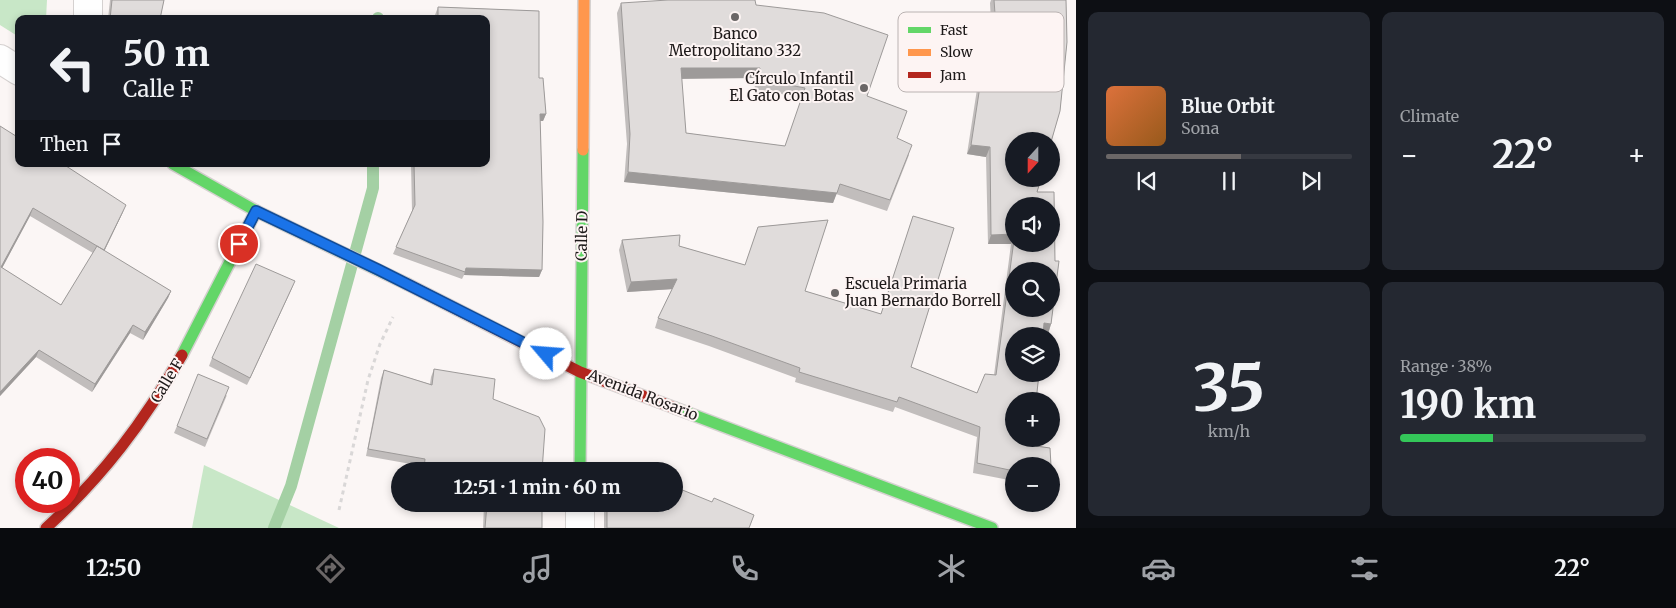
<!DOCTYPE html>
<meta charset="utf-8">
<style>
body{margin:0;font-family:Merriweather,serif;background:#242831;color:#f1f3f6;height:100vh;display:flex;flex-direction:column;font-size:19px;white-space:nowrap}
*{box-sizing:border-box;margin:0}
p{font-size:16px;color:#9ea1a6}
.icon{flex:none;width:28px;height:28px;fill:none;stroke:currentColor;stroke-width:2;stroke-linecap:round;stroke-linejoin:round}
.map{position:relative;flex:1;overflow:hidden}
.sheet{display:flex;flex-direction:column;gap:12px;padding:12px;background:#0d0f14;width:600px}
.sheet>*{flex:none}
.top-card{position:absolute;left:15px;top:15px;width:475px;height:152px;border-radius:10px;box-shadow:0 2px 8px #0003;background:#171b24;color:#f1f3f6;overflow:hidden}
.needle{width:32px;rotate:201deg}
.controls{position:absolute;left:1005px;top:132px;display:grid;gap:10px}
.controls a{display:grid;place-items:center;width:55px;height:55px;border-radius:50%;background:#171b24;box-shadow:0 2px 8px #0003;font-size:25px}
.speed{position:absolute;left:15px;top:448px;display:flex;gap:10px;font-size:25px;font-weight:700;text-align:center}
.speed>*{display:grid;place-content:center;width:65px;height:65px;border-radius:50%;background:#171b24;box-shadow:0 2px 8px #0003;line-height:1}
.speed .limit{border:8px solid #d22;background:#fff;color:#111}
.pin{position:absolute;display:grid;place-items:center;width:42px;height:42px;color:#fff;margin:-21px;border:2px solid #fff;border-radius:50%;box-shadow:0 1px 5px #0007}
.me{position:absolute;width:55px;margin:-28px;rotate:297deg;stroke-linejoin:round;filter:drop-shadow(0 0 4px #0008)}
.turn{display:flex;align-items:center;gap:18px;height:105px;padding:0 25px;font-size:22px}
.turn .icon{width:65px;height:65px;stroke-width:2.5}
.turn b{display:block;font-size:35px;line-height:42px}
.then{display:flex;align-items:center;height:48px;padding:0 25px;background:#0003;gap:10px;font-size:19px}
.big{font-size:38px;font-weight:700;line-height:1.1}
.sheet .widget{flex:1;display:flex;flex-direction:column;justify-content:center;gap:8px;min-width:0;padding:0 18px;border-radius:10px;background:#242831}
.sheet .dial{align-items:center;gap:0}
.dial b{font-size:65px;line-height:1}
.song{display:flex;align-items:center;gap:15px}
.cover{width:60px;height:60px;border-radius:8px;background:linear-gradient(135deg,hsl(20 70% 55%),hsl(30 70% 35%))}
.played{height:5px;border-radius:2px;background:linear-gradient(90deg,#6b6767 55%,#363941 55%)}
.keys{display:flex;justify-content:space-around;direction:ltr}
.heat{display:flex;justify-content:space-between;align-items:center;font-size:28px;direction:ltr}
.charge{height:8px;border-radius:4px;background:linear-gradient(90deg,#34c759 38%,#363941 0)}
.sheet .tiles{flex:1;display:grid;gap:12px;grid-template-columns:repeat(2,1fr)}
.trip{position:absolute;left:391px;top:462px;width:292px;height:50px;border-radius:25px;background:#171b24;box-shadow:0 2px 8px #0003;font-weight:700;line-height:50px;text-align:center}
.tabs{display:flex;height:80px;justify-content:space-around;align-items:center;background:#090b0e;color:#9ea1a6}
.tabs .icon{width:35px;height:35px}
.tabs .current{color:#6b6767}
.tabs b{font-size:22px;color:#f1f3f6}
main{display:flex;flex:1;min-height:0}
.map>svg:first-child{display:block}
</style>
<main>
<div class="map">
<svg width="1076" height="528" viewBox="0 0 1076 528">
<rect width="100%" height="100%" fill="#fbf6f5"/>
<g fill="#c8e7c7">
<path d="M0,0H47L46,19H19V37L0,25Z"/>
<path d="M204,465L339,528H192Z"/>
</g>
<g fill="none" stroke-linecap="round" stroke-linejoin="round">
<g stroke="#a4d0a4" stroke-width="12">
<path d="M378,19V18"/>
<path d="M274,528L291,486L373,188V164"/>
</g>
<defs>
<g id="street">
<path d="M88,19V0"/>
<path d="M0,59L19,71"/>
<path d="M580,504V528"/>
</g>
<g id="fast">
<path d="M173,164L256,211L407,284"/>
<path d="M182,355L256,211"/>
<path d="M675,408L992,528"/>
<path d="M580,471L583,150"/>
</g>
<path id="slow" d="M583,150L584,0"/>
<g id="jam">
<path d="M407,284L580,372L675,408"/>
<path d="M46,528C103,476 144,422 182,355"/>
</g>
</defs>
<use href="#street" stroke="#d5d1d0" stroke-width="30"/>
<use href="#fast" stroke="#d5d1d0" stroke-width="14"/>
<use href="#slow" stroke="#d5d1d0" stroke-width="14"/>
<use href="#jam" stroke="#d5d1d0" stroke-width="14"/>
<path stroke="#d9d7d7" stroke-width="3" stroke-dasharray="4 4" stroke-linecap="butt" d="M339,510L368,380L380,344L393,317"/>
<use href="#street" stroke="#fefefe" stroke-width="28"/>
<use href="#fast" stroke="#63d668" stroke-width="11"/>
<use href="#slow" stroke="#ff974d" stroke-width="11"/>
<use href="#jam" stroke="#b3261e" stroke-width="11"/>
</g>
<g fill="#c1bdbc" fill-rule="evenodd">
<path d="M110,0H164L160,19H108Z"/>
<path d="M991,0H1066L1067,42L1060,111L1051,142V141H1014V179H1041L1037,192H1054L1055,261H1059L1051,324L1048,334L1043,333V336H1014V374H1039L1036,401H1014V439H1039L1036,446L1050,448L1051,466H1014V481L973,473L977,437L895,407L893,412L795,382L796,378L709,346L655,328L658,318L672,289L627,292L619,250L622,240L680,235L679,246L745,265L758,227L828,220L805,291L881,314L913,216L954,228L911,367L977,393L985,374L994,375L1011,244H988L986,157L967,154L983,50L987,40L992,41L990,3ZM1014,206H1051V244H1014ZM1014,271H1051V309H1014Z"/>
<path d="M621,3L756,5L867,96L909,155L887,211L836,194L833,203L624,182L627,144L617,13ZM681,78H757L754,89L802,98L785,146L686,133Z"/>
<path d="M438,7L539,11V78H543L546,114L543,121H540L543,222L542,270L539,277L464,275L462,279L393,254L412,211L411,164H486V19H435V15Z"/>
<path d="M0,126L123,212L104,251L171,291L168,298L143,340L130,333L92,392L36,357L0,396ZM30,216L93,253L61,305L2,268Z"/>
<path d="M292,288L247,385L209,366L212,358Z"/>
<path d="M434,369L493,399L542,471H422V466L366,456L381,378L384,370L430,384L431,377Z"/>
<path d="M227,395L205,447L174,433L177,426Z"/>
<path d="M712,502L754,515L749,528H604V508L606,504H675Z"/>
<path d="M484,504H542V528H483Z"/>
</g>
<g fill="#9d9a99">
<path d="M681,68H760L757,78L677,79Z"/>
<path d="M540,114H546L543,121H538Z"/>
<path d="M971,145L990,147L986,157L967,154Z"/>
<path d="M628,172L837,193L833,203L624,182Z"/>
<path d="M126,205L123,212L101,258L104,250Z"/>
<path d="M33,208L30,216L0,272L1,267Z"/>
<path d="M1014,234L1011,244H988L991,235Z"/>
<path d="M466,268L542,270L539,277L464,275Z"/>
<path d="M677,279L674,289L627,292L631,282Z"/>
<path d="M295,281L292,288L247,385L250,378Z"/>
<path d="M171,291L168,298L143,340L145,332Z"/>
<path d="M1044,323L1051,324L1048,334L1040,333Z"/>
<path d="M133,325L130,333L92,392L95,384Z"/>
<path d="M39,350L36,357L0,396V392Z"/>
<path d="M424,469L452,471H423Z"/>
</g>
<g fill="#e0dcdb" stroke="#9d9a99" fill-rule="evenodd">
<path d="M112,0H164L160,19H110Z"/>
<path d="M668,0H755L756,5L824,13L888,35L867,96L907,111L897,138L912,145L890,200L840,184L837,193L628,172L630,134L621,3ZM681,68H760L758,79L805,88L785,146L686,133Z"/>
<path d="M994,0H1066L1067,42L1060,111L1051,142V141H1014V179H1041L1037,192H1054L1055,261H1059L1051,324L1044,323L1043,336H1014V374H1039L1036,401H1014V439H1039L1036,446L1050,448L1051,466H1014V471L977,463L980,427L899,397L897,402L799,372L800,368L712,336L658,318L677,279L631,282L622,240L680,235L679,246L745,265L758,227L828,220L805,291L881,314L913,216L954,228L911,367L977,393L985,374L996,375L1014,240V244H1051V206H1014V234L991,235L990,147L971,145L987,40L997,41ZM1014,271H1051V309H1014Z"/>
<path d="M438,7L539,11V78H543L546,114H540L543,222L542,270L466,268L465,272L396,247L415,205L414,164H486V19H438Z"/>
<path d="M0,126L19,138V164H63L126,205L104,250L97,246L171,291L145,332L133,325L95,384L39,350L0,392ZM33,208L97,246L61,305L1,267Z"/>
<path d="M256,264L295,281L250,378L212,358Z"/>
<path d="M434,369L495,379L493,399L539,417L545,429L542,471H452L424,469L425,459L368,449L384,370L432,385Z"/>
<path d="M198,374L229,387L207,439L177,426Z"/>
<path d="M618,466L633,471H617Z"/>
<path d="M675,487L712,502L714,498L754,515L749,528H607V504H675Z"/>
<path d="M487,504H542V528H485Z"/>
</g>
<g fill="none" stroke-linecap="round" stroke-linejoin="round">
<defs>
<path id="route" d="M239,244L256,211L379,270L546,354"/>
</defs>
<use href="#route" stroke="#114b97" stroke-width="12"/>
<use href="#route" stroke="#1a73e8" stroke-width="9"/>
</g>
<g fill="#6b6767" stroke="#fdf4f3" stroke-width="2">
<circle cx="735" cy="17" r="5"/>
<circle cx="864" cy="88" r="5"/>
<circle cx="835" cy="293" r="5"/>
</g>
<g text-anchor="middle" stroke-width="4" stroke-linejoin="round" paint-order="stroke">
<g font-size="15" fill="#1e1a1a" stroke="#fdf4f3">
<text x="735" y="39">Banco<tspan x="735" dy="17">Metropolitano 332</tspan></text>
<text x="854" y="84" text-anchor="end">Círculo Infantil<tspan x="854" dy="17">El Gato con Botas</tspan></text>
<text x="845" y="289" text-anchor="start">Escuela Primaria<tspan x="845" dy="17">Juan Bernardo Borrell</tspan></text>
</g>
<g font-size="15" fill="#1e1a1a" stroke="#fdf4f3">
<text transform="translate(582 236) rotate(-89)" y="5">Calle D</text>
<text transform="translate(167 381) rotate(-59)" y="5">Calle F</text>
<text transform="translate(643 395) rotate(21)" y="5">Avenida Rosario</text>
</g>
</g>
<rect x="898" y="12" width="166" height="80" rx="8" fill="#fdf4f3" stroke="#bab3b2" stroke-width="1"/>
<rect x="908" y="27" width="23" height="6" fill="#63d668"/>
<rect x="908" y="49" width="23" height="7" fill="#ff974d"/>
<rect x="908" y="72" width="23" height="6" fill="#b3261e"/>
<g font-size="14" fill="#1e1a1a">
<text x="940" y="35">Fast</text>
<text x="940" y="57">Slow</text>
<text x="940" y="80">Jam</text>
</g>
</svg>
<div class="controls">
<a><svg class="needle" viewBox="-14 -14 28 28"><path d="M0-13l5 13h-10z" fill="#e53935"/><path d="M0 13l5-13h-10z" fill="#9ea1a6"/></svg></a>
<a><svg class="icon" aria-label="sound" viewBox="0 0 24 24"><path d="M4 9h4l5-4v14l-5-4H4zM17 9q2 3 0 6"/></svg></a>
<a><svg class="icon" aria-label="search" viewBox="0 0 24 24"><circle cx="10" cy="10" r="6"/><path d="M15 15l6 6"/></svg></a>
<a><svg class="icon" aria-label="layers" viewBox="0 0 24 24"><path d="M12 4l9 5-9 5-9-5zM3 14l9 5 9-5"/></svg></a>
<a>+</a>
<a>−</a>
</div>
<div class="speed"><div class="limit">40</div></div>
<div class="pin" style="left:239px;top:244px;background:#d93025"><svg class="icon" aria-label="arrive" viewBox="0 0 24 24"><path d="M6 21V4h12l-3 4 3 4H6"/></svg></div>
<svg class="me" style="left:546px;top:354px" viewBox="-20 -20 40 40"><circle r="19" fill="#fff"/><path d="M0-13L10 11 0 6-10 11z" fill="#1a73e8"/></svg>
<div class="trip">12:51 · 1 min · 60 m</div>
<div class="top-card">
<div class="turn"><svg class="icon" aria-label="left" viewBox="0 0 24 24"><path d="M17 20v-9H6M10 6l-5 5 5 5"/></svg><div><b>50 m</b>Calle F</div></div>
<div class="then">Then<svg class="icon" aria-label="arrive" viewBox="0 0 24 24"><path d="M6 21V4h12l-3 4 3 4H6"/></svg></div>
</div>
</div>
<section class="sheet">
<div class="tiles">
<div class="widget">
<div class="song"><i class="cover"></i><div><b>Blue Orbit</b><p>Sona</p></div></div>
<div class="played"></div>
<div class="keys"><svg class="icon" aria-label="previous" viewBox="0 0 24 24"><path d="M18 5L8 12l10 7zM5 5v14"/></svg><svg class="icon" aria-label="pause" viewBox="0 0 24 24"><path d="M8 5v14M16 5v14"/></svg><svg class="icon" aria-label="next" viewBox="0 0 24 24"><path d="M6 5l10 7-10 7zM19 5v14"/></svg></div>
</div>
<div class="widget"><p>Climate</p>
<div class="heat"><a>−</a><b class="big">22°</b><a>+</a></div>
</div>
<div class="widget dial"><b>35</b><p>km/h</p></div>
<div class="widget"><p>Range · 38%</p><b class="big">190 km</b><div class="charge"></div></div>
</div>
</section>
</main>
<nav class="tabs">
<b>12:50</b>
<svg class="icon current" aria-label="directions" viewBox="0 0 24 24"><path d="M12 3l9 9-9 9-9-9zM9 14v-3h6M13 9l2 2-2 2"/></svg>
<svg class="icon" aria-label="music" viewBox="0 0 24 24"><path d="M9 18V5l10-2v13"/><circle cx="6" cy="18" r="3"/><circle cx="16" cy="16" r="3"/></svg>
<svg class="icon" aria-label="phone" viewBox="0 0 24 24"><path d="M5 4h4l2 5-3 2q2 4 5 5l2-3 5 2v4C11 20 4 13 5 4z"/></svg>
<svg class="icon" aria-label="climate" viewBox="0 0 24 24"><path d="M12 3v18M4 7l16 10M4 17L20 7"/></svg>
<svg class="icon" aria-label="car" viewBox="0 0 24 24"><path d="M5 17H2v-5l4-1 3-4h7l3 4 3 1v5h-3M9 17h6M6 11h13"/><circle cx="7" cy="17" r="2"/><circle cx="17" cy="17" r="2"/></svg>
<svg class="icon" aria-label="filters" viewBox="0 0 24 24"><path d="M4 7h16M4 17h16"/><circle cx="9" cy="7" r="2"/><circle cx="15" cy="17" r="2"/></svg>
<b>22°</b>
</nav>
